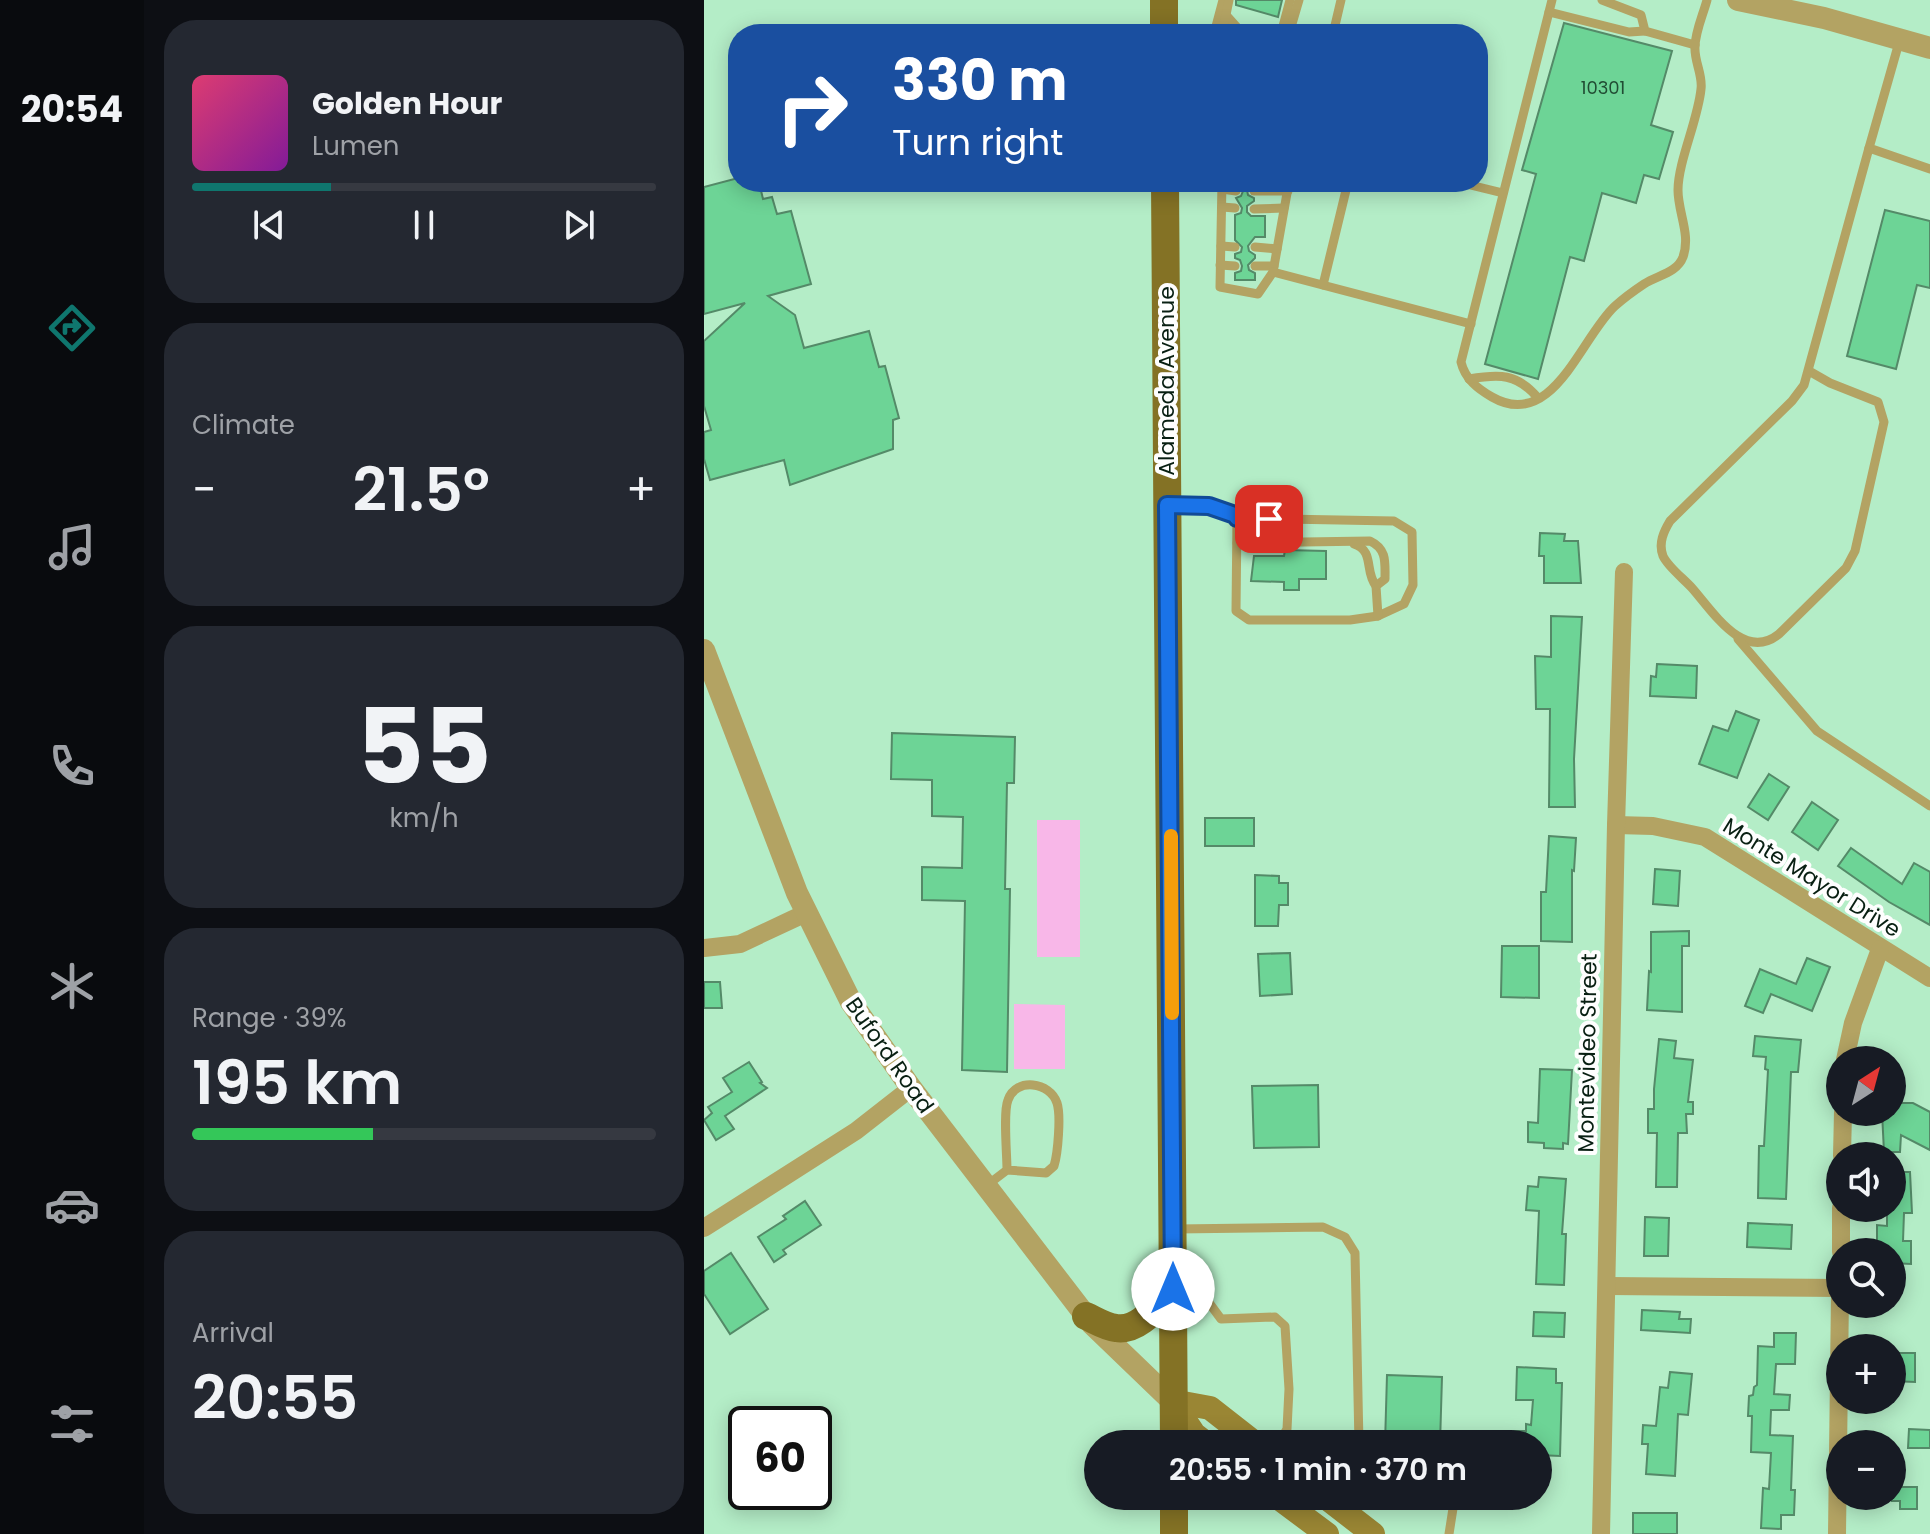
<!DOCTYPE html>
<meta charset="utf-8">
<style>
body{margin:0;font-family:Poppins,sans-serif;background:#242831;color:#f1f3f6;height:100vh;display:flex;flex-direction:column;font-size:30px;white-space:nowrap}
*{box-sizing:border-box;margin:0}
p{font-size:26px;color:#9ea1a6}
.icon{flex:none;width:44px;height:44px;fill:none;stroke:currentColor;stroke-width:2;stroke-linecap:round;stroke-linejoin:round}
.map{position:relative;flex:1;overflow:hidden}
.side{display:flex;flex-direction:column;gap:20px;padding:20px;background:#0d0f14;width:560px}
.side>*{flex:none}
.banner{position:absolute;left:24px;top:24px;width:760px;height:168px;border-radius:32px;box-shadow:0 4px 20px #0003;background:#1a4fa0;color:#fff;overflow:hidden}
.needle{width:52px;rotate:36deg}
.fabs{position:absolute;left:1122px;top:1046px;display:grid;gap:16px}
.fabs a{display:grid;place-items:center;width:80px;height:80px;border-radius:50%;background:#171b24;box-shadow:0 4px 20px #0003;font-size:40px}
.speed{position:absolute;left:24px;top:1406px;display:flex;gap:16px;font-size:40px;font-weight:700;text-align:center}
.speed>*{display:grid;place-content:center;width:104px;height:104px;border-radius:50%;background:#171b24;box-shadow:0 4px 20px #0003;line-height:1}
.speed .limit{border:4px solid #111;border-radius:12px;background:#fff;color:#111}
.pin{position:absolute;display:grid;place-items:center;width:68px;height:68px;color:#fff;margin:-34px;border-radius:16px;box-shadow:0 4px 12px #0006}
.me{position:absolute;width:88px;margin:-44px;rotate:0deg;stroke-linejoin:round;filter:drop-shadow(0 0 6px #0008)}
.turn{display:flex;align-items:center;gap:28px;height:168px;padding:0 32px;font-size:36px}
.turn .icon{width:104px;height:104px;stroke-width:2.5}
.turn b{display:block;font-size:56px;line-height:68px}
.big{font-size:60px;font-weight:600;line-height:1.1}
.side .card{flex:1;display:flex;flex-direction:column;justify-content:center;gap:12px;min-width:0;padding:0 28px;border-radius:32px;background:#242831}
.side .dial{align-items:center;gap:0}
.dial b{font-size:104px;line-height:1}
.song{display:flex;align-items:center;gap:24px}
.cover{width:96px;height:96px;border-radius:12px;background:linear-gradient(135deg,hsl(340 70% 55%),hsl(290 70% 35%))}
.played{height:8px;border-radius:4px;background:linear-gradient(90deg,#0f766e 30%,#363941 30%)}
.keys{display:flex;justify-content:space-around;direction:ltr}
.heat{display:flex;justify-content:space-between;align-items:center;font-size:44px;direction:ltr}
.charge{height:12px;border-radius:6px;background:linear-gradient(90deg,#34c759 39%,#363941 0)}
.trip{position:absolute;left:380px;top:1430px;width:468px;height:80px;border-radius:40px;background:#171b24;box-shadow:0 4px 20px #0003;font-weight:600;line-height:80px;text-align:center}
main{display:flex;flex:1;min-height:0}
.tabs{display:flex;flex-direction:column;width:144px;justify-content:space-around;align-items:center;background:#090b0e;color:#9ea1a6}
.tabs .icon{width:56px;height:56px}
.tabs .current{color:#0f766e}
.tabs b{font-size:36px;color:#f1f3f6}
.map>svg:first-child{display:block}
</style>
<main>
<nav class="tabs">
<b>20:54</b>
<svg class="icon current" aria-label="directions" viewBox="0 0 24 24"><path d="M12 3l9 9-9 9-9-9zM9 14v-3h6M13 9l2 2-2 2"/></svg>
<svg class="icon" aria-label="music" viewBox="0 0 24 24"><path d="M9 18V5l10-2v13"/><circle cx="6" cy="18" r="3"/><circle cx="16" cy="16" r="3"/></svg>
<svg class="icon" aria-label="phone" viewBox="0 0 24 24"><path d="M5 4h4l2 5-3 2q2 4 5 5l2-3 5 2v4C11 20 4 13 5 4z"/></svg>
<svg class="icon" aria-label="climate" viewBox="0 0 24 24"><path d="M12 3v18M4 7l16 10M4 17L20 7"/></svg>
<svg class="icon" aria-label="car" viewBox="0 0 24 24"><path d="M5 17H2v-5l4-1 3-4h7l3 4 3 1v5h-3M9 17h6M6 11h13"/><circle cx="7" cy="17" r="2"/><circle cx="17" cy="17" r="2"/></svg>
<svg class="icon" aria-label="filters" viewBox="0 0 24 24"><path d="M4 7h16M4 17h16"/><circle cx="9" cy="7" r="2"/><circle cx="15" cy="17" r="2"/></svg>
</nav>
<section class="side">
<div class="card">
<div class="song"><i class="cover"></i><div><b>Golden Hour</b><p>Lumen</p></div></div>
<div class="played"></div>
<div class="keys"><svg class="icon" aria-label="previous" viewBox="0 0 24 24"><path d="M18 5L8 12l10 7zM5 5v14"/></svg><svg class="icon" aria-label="pause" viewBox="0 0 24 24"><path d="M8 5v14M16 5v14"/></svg><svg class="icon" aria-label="next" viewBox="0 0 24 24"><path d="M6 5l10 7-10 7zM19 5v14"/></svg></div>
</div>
<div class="card"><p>Climate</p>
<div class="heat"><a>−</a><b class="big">21.5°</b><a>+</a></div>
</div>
<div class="card dial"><b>55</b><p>km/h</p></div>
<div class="card"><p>Range · 39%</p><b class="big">195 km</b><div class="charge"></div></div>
<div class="card"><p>Arrival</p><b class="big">20:55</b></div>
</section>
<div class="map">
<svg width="1226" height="1534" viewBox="0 0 1226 1534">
<rect width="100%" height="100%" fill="#b4edc7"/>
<g fill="#f8b7e8">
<rect x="333" y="820" width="43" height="137"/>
<path d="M310,1004L361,1005V1069H310Z"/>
</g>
<g fill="#6dd496" stroke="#548a68" stroke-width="2">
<path d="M532,0H578L574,17L532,5Z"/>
<path d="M860,23L968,51L947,125L969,132L955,179L940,175L932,203L898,193L880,261L866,257L834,379L781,364L832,174L818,170Z"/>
<path d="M34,178V182H55L59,199L68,197L73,214L87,211L107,284L64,296L91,315L100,348L165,331L175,367L181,366L195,418L189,420V449L86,485L80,460L6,480L0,459V432L7,430L0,406V341L41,303L0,314V187Z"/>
<path d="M532,182H550L543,190L544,195L550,198V201L543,206V212L547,216H561V237H551L544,246L545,251L551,255V258L544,265L545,270L551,273V280H531V273L537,271L538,266L536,260L531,258V254L537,252L538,247L531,240V215L537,213L538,208L532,198L537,196L539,191Z"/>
<path d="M1181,210L1226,221V288L1213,285L1192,369L1143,356Z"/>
<path d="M836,533L861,534L860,541H874L877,583H840V556H835Z"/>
<path d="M581,550L622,551V579H595V590H580V582L547,581L550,556H580Z"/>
<path d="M847,616L878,617L870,759L871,807H845L846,709H832L831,656L847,657Z"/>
<path d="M953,664L993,666L992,698L946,696L947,676L952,677Z"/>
<path d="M1032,711L1055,720L1033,778L995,764L1009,726L1024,731Z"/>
<path d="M188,733L311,737L310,783H303L301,889H306L303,1072L258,1070L261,901L218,900V867L258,868L259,817L228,816V780L187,779Z"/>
<path d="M1065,774L1085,787L1064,820L1044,807Z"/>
<path d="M1108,802L1134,820L1114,850L1088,832Z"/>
<rect x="501" y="818" width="49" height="28"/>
<path d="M845,836L872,838L870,871L868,870V942L837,941V892H842Z"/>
<path d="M1147,848L1198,884L1210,863L1226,872V925L1185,902L1134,866Z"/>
<path d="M951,869L976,871L974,906L949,904Z"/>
<path d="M551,875L575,876V883H584V905H575L574,926H551Z"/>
<path d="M985,931V946H978V1012L943,1010L945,971L947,972V932Z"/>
<path d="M798,946H835V998L797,997Z"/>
<path d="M586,953L588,994L556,996L554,954Z"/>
<path d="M1103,958L1126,967L1108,1011L1067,994L1059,1013L1041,1006L1056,969L1092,984Z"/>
<path d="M0,982H16L18,1008H0Z"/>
<path d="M1051,1036L1097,1040L1094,1072H1087L1082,1199L1054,1198L1055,1146H1060L1064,1070L1061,1069L1062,1057L1049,1056Z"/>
<path d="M955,1039L972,1041L970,1058L989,1060L984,1102H989V1114H982L983,1133H974L973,1187H952L953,1133H944V1109H950V1089Z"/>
<path d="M45,1062L58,1082L56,1083L63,1088L21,1116L30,1129L12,1140L0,1120L8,1113L4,1107L28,1092L19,1078Z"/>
<path d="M836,1069L868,1070L864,1144L859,1143V1149L840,1148V1143L824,1142V1122L834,1123Z"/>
<path d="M614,1085L615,1147L550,1148L548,1086Z"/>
<path d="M1188,1103H1209L1226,1112V1150L1197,1135L1196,1152H1180L1178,1112H1188Z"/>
<path d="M1188,1172H1206L1208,1213H1200L1199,1241H1207V1264L1188,1263V1252H1173V1225L1183,1226V1208H1188Z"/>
<path d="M835,1177L862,1179L858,1234H862L860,1285L832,1284L835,1211L822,1210L824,1186L834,1187Z"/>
<path d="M101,1201L117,1225L79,1250L82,1254L70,1262L54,1237L82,1219L79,1216Z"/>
<path d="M941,1217L965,1218L964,1256H940Z"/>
<path d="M1044,1223L1088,1225L1087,1249L1043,1247Z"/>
<path d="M27,1253L64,1309L26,1334L0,1294V1271Z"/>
<path d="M938,1310L976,1312L975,1319H987L986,1333L937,1330Z"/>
<path d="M830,1312L861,1313L860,1337L829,1336Z"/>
<path d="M1070,1333H1092L1091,1364H1072L1070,1394L1086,1395L1085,1410H1067L1066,1435L1089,1436L1087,1490H1091L1090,1515H1077V1529L1057,1528L1059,1488L1065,1489L1067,1453L1047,1452L1048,1416H1044L1045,1396L1049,1395L1050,1387L1053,1385L1054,1346L1070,1347Z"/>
<path d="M1188,1353H1211V1382L1188,1381Z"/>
<path d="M813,1367L852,1369V1383H858L856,1456L834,1455V1444H810V1431H822V1424L827,1425L829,1400H812Z"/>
<path d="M966,1372L988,1374L984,1415L974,1414L971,1476L942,1474L944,1444H938L939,1425L952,1426L956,1387L964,1388Z"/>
<path d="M683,1375L738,1377L736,1444H681Z"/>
<path d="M1205,1429L1226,1430V1448H1204Z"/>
<path d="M1188,1487H1213V1509H1196V1501H1188Z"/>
<rect x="929" y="1513" width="44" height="21"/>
</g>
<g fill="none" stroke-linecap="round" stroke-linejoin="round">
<g stroke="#b3a363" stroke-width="9">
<path d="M848,0L757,362C761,379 774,389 788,397C849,432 877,337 911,306C920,298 931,290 940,284C954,275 973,273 979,257C987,234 974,213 974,190C974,162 994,120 997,89C999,75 990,61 991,47C991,32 999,15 1003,0"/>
<path d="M898,0L937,15L941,31L991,45"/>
<path d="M845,12L925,32L941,31"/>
<path d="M522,15L539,34"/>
<path d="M510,34L519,0"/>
<path d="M518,34L525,0"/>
<path d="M577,34L586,0"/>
<path d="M585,34L595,0"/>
<path d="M629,34L637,0"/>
<path d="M1196,39L1165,148L1226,169"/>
<path d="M518,182L516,287L554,294L569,272L585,182"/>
<path d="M754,182L799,193"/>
<path d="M518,189L532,191"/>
<path d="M550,191H584"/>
<path d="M518,207L531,208"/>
<path d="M550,209L580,208"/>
<path d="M517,246L531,247"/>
<path d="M551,247L573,249"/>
<path d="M516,265L531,266"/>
<path d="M551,266H570"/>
<path d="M569,272L767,324"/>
<path d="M619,285L644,182"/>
<path d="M1105,371L1126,383L1174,402L1180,422L1151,551L1142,568L1075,634C1040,662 1010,613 988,588C980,579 964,567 959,556C954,543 960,531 966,521L1088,401L1100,385L1165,148"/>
<path d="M765,379C795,374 813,373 834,398"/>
<path d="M467,505L505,506L531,515L533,518L690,521L708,532L709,585L700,604L674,616L646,620H545L532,611L533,518"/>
<path d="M533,543L666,541C683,549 681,562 681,579L672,586L674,616"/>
<path d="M650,544C671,551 660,571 672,586"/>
<path d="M1034,639L1113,731L1226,806"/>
<path d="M282,1186L303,1170L342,1173L350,1166C354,1153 357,1115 353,1103C346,1082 312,1077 304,1100C299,1112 303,1154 303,1170"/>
<path d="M473,1229L619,1227L641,1237L651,1253L655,1444"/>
<path d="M474,1302L503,1300L517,1319L571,1317L581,1326L585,1389L583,1429L574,1444"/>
<path d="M745,1534L750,1502L748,1496"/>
</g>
<g stroke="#b3a363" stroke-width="18">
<path d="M912,825L949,826L1001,837L1226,978"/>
<path d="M0,948L36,944L102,913"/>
<path d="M1141,1060L1149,1023L1176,949"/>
<path d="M1138,1156L1139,1112"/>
<path d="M0,1228L152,1131L207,1088"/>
<path d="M1137,1252V1208"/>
<path d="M904,1286L1136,1288"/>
<path d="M897,1534L912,825L920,572"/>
<path d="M1133,1534L1136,1295"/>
</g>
<g stroke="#b3a363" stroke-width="22">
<path d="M1034,0L1120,18L1226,48"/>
<path d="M0,650L93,893L147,1002L207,1088L388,1324L468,1401"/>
</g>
<g stroke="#9a8634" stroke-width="24">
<path d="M468,1401L506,1408L552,1444"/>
<path d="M468,1401L490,1434L503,1444"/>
<path d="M572,1496L623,1534"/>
<path d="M620,1496L669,1534"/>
</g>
<g stroke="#847225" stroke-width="28">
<path d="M460,0V34"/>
<path d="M461,182L470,1444"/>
<path d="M382,1316C391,1320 402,1327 412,1328C436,1332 454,1304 469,1289"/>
<path d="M470,1534V1496"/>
</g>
</g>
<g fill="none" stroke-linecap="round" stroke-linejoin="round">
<defs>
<path id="route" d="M469,1289L463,505L505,506L531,515L533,518L565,519"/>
</defs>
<use href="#route" stroke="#114b97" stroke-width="20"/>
<use href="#route" stroke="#1a73e8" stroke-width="14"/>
<path stroke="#f59e0b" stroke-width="14" d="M467,836L468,1013"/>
</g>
<g text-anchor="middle" stroke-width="8" stroke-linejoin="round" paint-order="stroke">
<g font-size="18" fill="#214c33">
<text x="899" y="94">10301</text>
</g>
<g font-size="22" fill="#081f12" stroke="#fefefe">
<text transform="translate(462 381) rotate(-90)" y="8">Alameda Avenue</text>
<text transform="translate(1108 877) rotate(32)" y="8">Monte Mayor Drive</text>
<text transform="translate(883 1053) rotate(-89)" y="8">Montevideo Street</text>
<text transform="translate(186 1055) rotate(55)" y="8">Buford Road</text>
</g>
</g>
</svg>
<div class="fabs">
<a><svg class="needle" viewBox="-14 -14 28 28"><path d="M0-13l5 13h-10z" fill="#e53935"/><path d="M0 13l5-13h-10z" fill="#9ea1a6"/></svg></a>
<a><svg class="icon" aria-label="sound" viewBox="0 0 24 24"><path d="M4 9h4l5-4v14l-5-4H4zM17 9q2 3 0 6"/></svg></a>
<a><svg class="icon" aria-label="search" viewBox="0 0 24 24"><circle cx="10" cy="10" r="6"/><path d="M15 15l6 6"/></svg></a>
<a>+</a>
<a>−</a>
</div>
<div class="speed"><div class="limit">60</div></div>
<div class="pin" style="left:565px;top:519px;background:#d93025"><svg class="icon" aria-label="arrive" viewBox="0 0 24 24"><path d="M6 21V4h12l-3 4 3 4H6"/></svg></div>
<svg class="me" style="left:469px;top:1289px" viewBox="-20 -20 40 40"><circle r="19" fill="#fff"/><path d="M0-13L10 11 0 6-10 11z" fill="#1a73e8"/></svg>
<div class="trip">20:55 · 1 min · 370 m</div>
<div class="banner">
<div class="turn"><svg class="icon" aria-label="right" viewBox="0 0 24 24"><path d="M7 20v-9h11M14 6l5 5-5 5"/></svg><div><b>330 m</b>Turn right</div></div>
</div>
</div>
</main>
